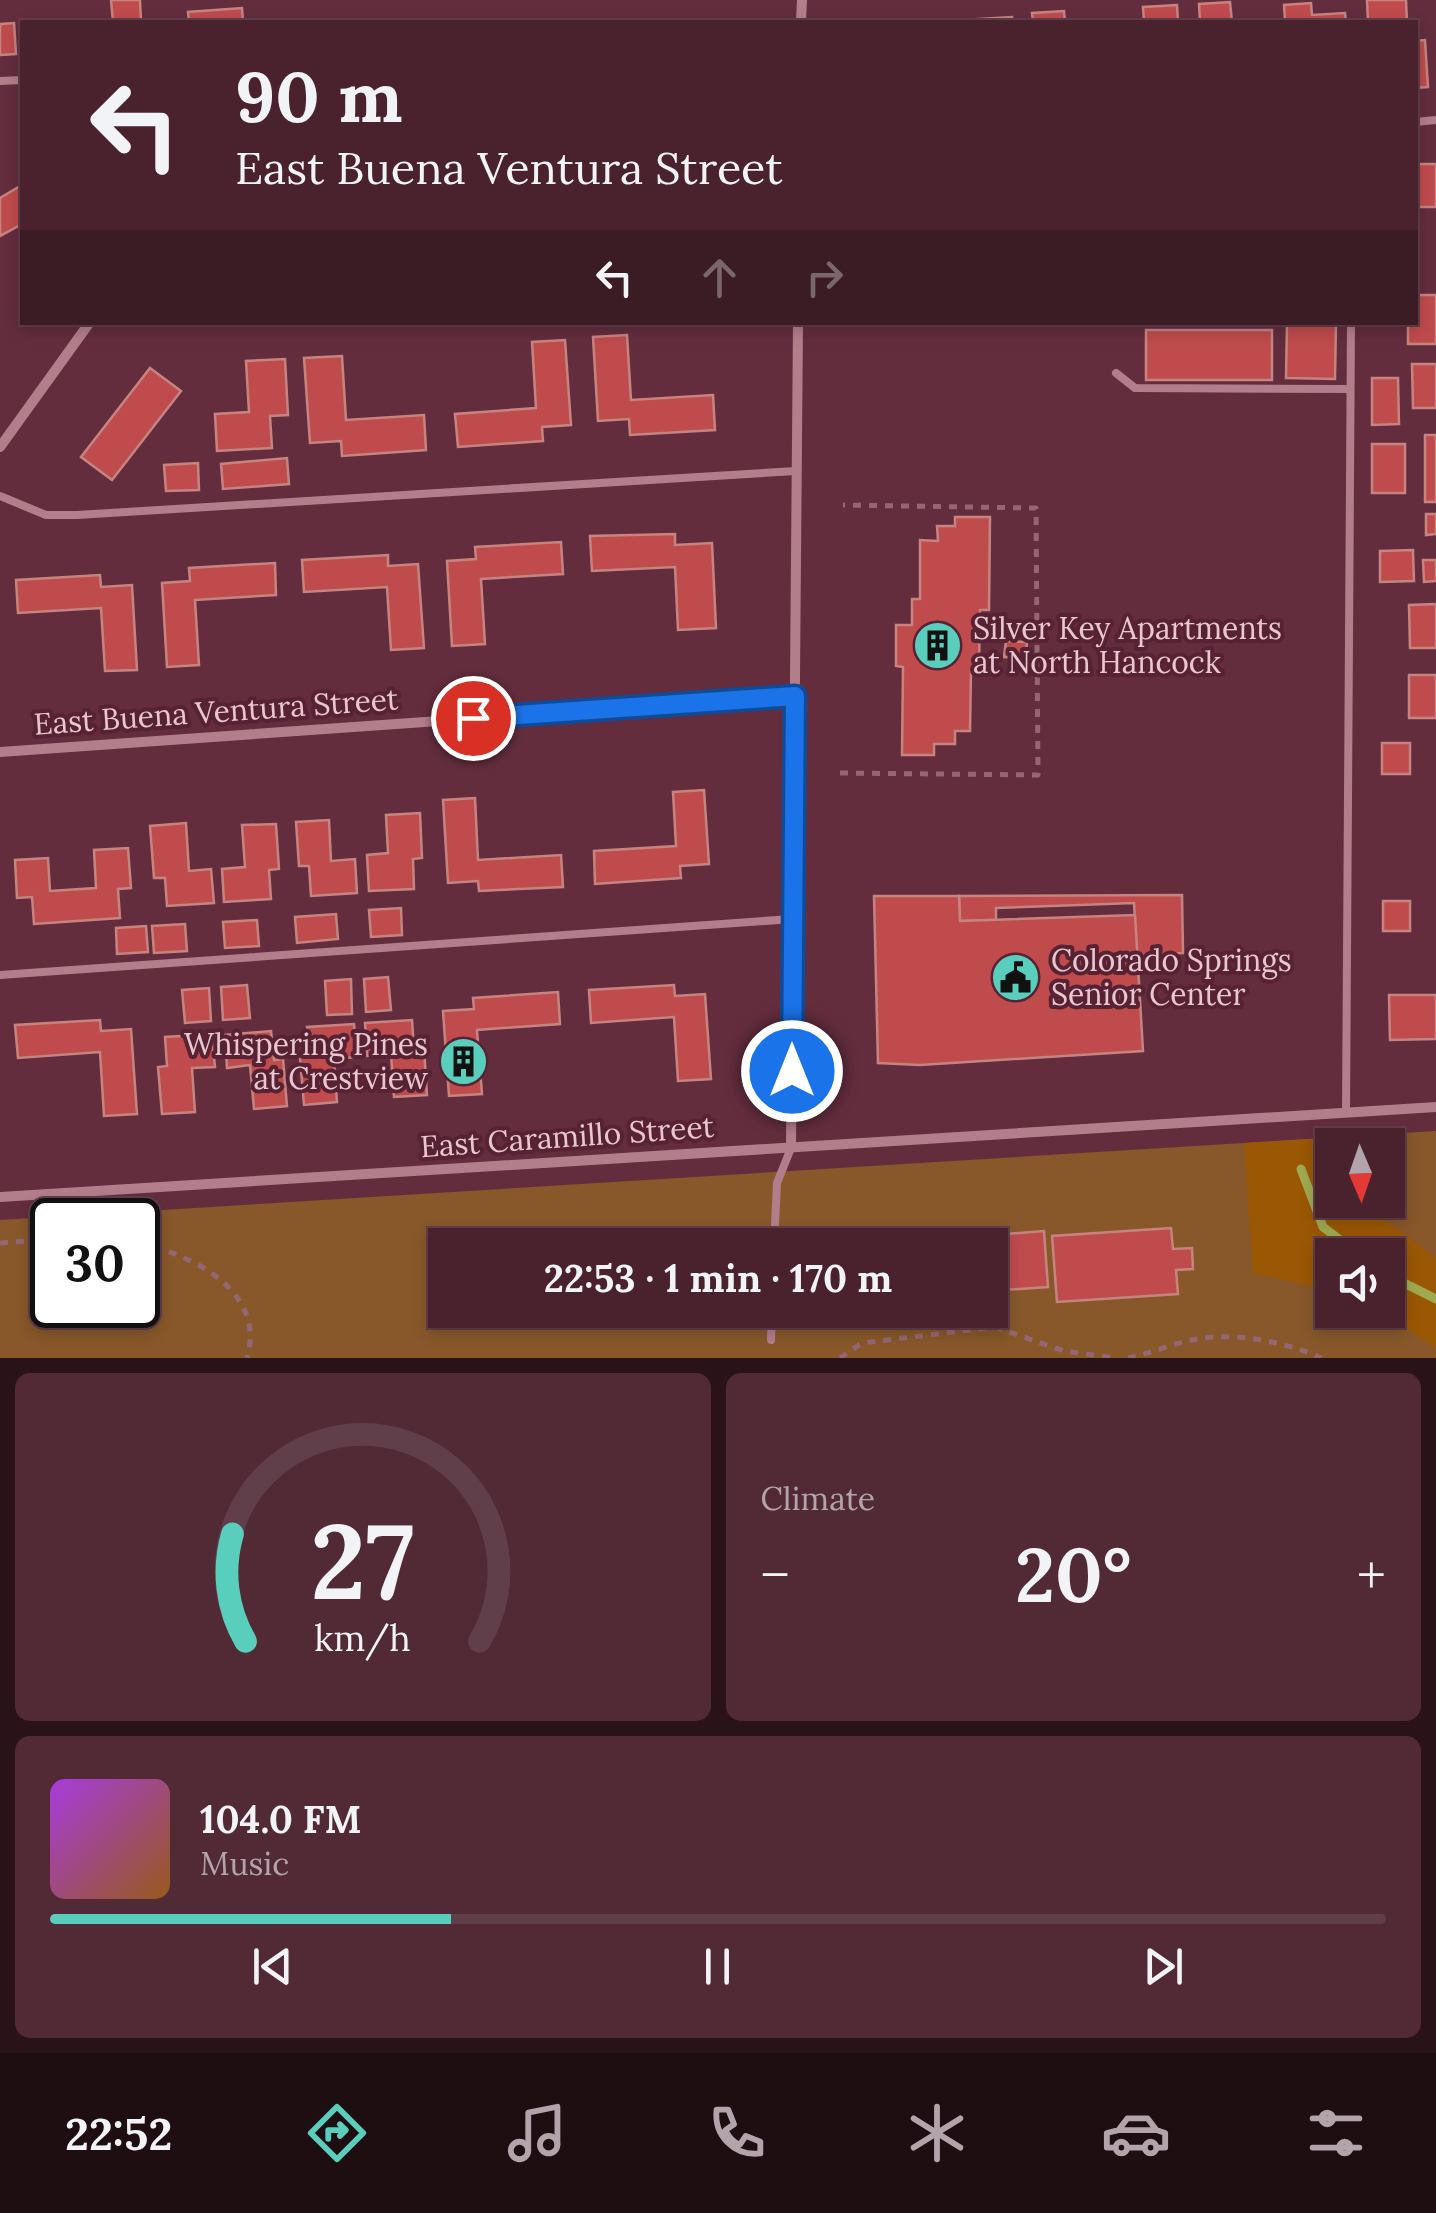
<!DOCTYPE html>
<meta charset="utf-8">
<style>
body{margin:0;font-family:Lora,serif;background:#512a36;color:#f1f3f6;height:100vh;display:flex;flex-direction:column;font-size:38px;white-space:nowrap}
*{box-sizing:border-box;margin:0}
p{font-size:32px;color:#b2a4aa}
.icon{flex:none;width:55px;height:55px;fill:none;stroke:currentColor;stroke-width:2;stroke-linecap:round;stroke-linejoin:round}
.map{position:relative;height:1358px;overflow:hidden}
.drawer{display:flex;flex-direction:column;gap:15px;padding:15px;background:#291319;flex:1}
.drawer>*{flex:none}
.banner{position:absolute;left:20px;top:20px;width:1398px;height:305px;border-radius:0px;box-shadow:0 5px 15px #0003,0 0 0 2px #613f4a;background:#4a222e;color:#f1f3f6;overflow:hidden}
.needle{width:65px;rotate:178deg}
.tools{position:absolute;left:1315px;top:1128px;display:grid;gap:20px}
.tools a{display:grid;place-items:center;width:90px;height:90px;border-radius:0px;background:#4a222e;box-shadow:0 5px 15px #0003,0 0 0 2px #613f4a;font-size:50px}
.speed{position:absolute;left:30px;top:1198px;display:flex;gap:20px;font-size:50px;font-weight:700;text-align:center}
.speed>*{display:grid;place-content:center;width:130px;height:130px;border-radius:50%;background:#4a222e;box-shadow:0 5px 15px #0003,0 0 0 2px #613f4a;line-height:1}
.speed .limit{border:5px solid #111;border-radius:15px;background:#fff;color:#111}
.pin{position:absolute;display:grid;place-items:center;width:85px;height:85px;color:#fff;margin:-42px;border:5px solid #fff;border-radius:50%;box-shadow:0 2px 10px #0007}
.me{position:absolute;width:110px;margin:-55px;rotate:0deg;stroke-linejoin:round;filter:drop-shadow(0 0 8px #0008)}
.turn{display:flex;align-items:center;gap:35px;height:210px;padding:0 50px;font-size:45px}
.turn .icon{width:130px;height:130px;stroke-width:2.5}
.turn b{display:block;font-size:70px;line-height:85px}
.lanes{display:flex;align-items:center;height:95px;padding:0 50px;background:#0003;justify-content:center;gap:50px;direction:ltr}
.lanes .off{opacity:.35}
.big{font-size:75px;font-weight:700;line-height:1.1}
.drawer .card{flex:1;display:flex;flex-direction:column;justify-content:center;gap:15px;min-width:0;padding:0 35px;border-radius:15px;background:#512a36}
.drawer .dial{align-items:center;gap:0}
.dial svg{height:260px;overflow:visible;fill:none;stroke:#613f4a;stroke-width:7;stroke-linecap:round;text-anchor:middle}
.dial text{fill:#f1f3f6;stroke:none}
.song{display:flex;align-items:center;gap:30px}
.cover{width:120px;height:120px;border-radius:15px;background:linear-gradient(135deg,hsl(280 70% 55%),hsl(30 70% 35%))}
.played{height:10px;border-radius:5px;background:linear-gradient(90deg,#5acebd 30%,#613f4a 30%)}
.keys{display:flex;justify-content:space-around;direction:ltr}
.heat{display:flex;justify-content:space-between;align-items:center;font-size:55px;direction:ltr}
.drawer .tiles{flex:1;display:grid;gap:15px;grid-template-columns:1fr 1fr}
.card:last-child{grid-column:span 2}
.trip{position:absolute;left:428px;top:1228px;width:580px;height:100px;border-radius:0px;background:#4a222e;box-shadow:0 5px 15px #0003,0 0 0 2px #613f4a;font-weight:700;line-height:100px;text-align:center}
.tab-bar{display:flex;height:160px;justify-content:space-around;align-items:center;background:#1e0e12;color:#b2a4aa}
.tab-bar .icon{width:70px;height:70px}
.tab-bar .current{color:#5acebd}
.tab-bar b{font-size:45px;color:#f1f3f6}
.map>svg:first-child{display:block}
</style>
<div class="map">
<svg width="1436" height="1358" viewBox="0 0 1436 1358">
<rect width="100%" height="100%" fill="#632d3e"/>
<path fill="#88582a" fill-rule="evenodd" d="M1436,1131V1358H0V1220ZM1332,1145H1388V1200H1332ZM52,1220H138V1305H52ZM445,1245H990V1310H445ZM1332,1255H1388V1310H1332Z"/>
<path fill="#9b5804" d="M1343,1137L1346,1145H1332V1200H1367L1369,1208L1436,1258V1349L1381,1310H1388V1255H1332V1291L1253,1273L1244,1143Z"/>
<g fill="none" stroke-linecap="round" stroke-linejoin="round">
<g stroke="#a0aa51" stroke-width="9">
<path d="M1301,1169L1323,1227L1360,1255"/>
<path d="M1388,1275L1436,1299"/>
</g>
</g>
<g fill="#bf4b4d" stroke="#c68481" stroke-width="2.5">
<path d="M111,0H140L141,22H113Z"/>
<path d="M1367,0H1406L1407,22H1368Z"/>
<path d="M1230,2L1232,22H1200L1199,4Z"/>
<path d="M1311,3L1312,15L1345,13L1346,22H1285L1284,5Z"/>
<path d="M1177,5L1178,22H1144L1143,7Z"/>
<path d="M242,8L243,22H189L188,12Z"/>
<path d="M1064,11L1065,22H1033L1032,13Z"/>
<path d="M1012,17L1013,22H945V21Z"/>
<path d="M14,23L16,54L0,55V24Z"/>
<path d="M1425,40L1428,87L1415,88V41Z"/>
<rect x="1415" y="164" width="21" height="43"/>
<path d="M22,185V224L0,236V198Z"/>
<path d="M1415,295H1436V344H1408V322H1415Z"/>
<path d="M1287,322H1336L1335,379L1286,378Z"/>
<rect x="1146" y="330" width="126" height="50"/>
<path d="M627,335L631,400L713,395L715,430L630,435L629,419L598,421L593,337Z"/>
<path d="M565,340L571,425L542,427L543,441L458,447L455,414L536,408L532,342Z"/>
<path d="M342,356L346,420L424,415L426,450L342,456L341,441L310,443L304,358Z"/>
<path d="M285,359L288,415L270,416L272,448L217,451L215,414L249,412L246,361Z"/>
<path d="M1412,364H1436V408H1413Z"/>
<path d="M150,368L181,391L112,480L81,457Z"/>
<path d="M1372,378H1398L1399,424L1372,425Z"/>
<rect x="1425" y="435" width="11" height="67"/>
<rect x="1372" y="444" width="33" height="49"/>
<path d="M287,458L289,484L223,489L221,464Z"/>
<path d="M198,463L199,490L166,491L164,465Z"/>
<path d="M1426,514H1436V534L1426,535Z"/>
<path d="M955,517H990L989,610H980L979,671H971L970,731H955V744H934V755H902L903,667L896,666V625H912V599H920V540L938,541L937,526H955Z"/>
<path d="M675,534V545L712,543L716,628L678,630L675,567L592,571L590,536Z"/>
<path d="M561,542L563,574L481,579L485,644L452,646L447,561L476,559L475,547Z"/>
<path d="M1413,550L1414,581L1380,582V551Z"/>
<path d="M388,555V566L418,564L424,648L391,650L387,587L304,592L302,560Z"/>
<path d="M1423,560H1436V581L1424,582Z"/>
<path d="M275,563L276,595L195,600L199,665L167,667L162,583L190,581L189,568Z"/>
<path d="M100,575L101,587L132,585L137,670L105,671L101,608L18,613L16,580Z"/>
<path d="M1436,604V648H1410L1409,605Z"/>
<path d="M1006,641L1027,642L1026,659L1004,657Z"/>
<rect x="1409" y="675" width="27" height="43"/>
<rect x="1382" y="743" width="28" height="31"/>
<path d="M704,790L709,864L680,866L681,878L595,884L594,851L676,846L673,792Z"/>
<path d="M475,798L478,860L561,855L563,887L479,891L478,881L448,883L443,800Z"/>
<path d="M420,813L422,858L413,859L414,889L369,891L367,855L388,853L386,815Z"/>
<path d="M329,820L331,861L355,859L357,893L311,896L309,866H299L296,822Z"/>
<path d="M186,823L189,871L211,869L214,903L167,906L165,878H154L150,826Z"/>
<path d="M276,824L279,869L269,870L271,899L224,902L222,869L245,867L242,825Z"/>
<path d="M128,848L131,888L118,889L120,918L34,924L32,897L17,898L15,860L48,858L50,891L96,888L94,850Z"/>
<path d="M1182,895L1183,953L1137,955L1134,903L996,908V920L960,921L959,896Z"/>
<path d="M874,896H959L960,921L1135,915L1143,1051L920,1065L878,1063Z"/>
<rect x="1383" y="901" width="27" height="30"/>
<path d="M401,908L402,935L371,937L369,910Z"/>
<path d="M336,914L338,939L297,943L295,917Z"/>
<path d="M257,920L259,946L225,948L223,922Z"/>
<path d="M185,924L187,951L154,953L152,926Z"/>
<path d="M146,926L148,952L117,954L116,928Z"/>
<path d="M388,977L391,1010L366,1012L364,979Z"/>
<path d="M351,979L352,1014L327,1015L325,981Z"/>
<path d="M247,985L250,1018L223,1020L221,987Z"/>
<path d="M674,985L675,996L705,994L711,1079L678,1081L674,1017L591,1023L589,990Z"/>
<path d="M209,988L211,1021L185,1023L182,990Z"/>
<path d="M558,992L560,1024L477,1030L482,1094L449,1096L443,1011L474,1009L473,998Z"/>
<path d="M1389,995H1436V1039L1390,1040Z"/>
<path d="M100,1020L101,1031L131,1029L137,1114L104,1116L100,1052L18,1058L15,1025Z"/>
<path d="M412,1020L414,1049L424,1048L427,1095L394,1097L391,1054L367,1056L365,1023Z"/>
<path d="M354,1024L357,1057L334,1059L337,1102L304,1105L300,1058L310,1057L307,1027Z"/>
<path d="M271,1031L274,1060L283,1059L287,1106L254,1109L250,1065L227,1068L225,1035Z"/>
<path d="M212,1034L215,1067L192,1068L195,1112L162,1114L158,1067L167,1066L165,1037Z"/>
<path d="M1171,1228L1173,1249L1192,1248L1193,1269L1176,1270L1178,1294L1057,1302L1052,1236Z"/>
<path d="M1044,1231L1048,1287L990,1291V1245H860Z"/>
<path d="M537,1310H705L537,1320Z"/>
</g>
<g fill="none" stroke-linecap="round" stroke-linejoin="round">
<g stroke="#956774" stroke-width="5" stroke-dasharray="8 8" stroke-linecap="butt">
<path d="M840,773L1038,775L1036,508L843,505"/>
<path d="M0,1243L52,1239"/>
<path d="M138,1243C191,1254 267,1291 247,1358"/>
<path d="M840,1358L862,1343L995,1327L1064,1351L1115,1358"/>
<path d="M1128,1358C1153,1353 1180,1340 1205,1338C1240,1333 1289,1343 1321,1358"/>
</g>
<g stroke="#b27e8b" stroke-width="8">
<path d="M0,81L22,80"/>
<path d="M1415,122L1436,120"/>
<path d="M1116,373L1135,388L1350,389"/>
<path d="M0,496L46,515H77L796,471"/>
<path d="M0,975L792,919"/>
<path d="M1346,1112L1351,322"/>
<path d="M774,1245L777,1183L791,1148"/>
<path d="M771,1340L772,1310"/>
</g>
<g stroke="#b27e8b" stroke-width="10">
<path d="M801,22L802,0"/>
<path d="M0,447L90,322"/>
<path d="M0,752L795,696"/>
<path d="M791,1148L798,322"/>
<path d="M0,1197L1436,1107"/>
</g>
</g>
<g fill="none" stroke-linecap="round" stroke-linejoin="round">
<defs>
<path id="route" d="M473,718L795,696L792,1071"/>
</defs>
<use href="#route" stroke="#114b97" stroke-width="25"/>
<use href="#route" stroke="#1a73e8" stroke-width="18"/>
</g>
<defs>
<symbol id="building-disc" viewBox="-11 -11 22 22"><circle r="9.5" fill="#5acebd" stroke="#572233"/><path d="M-4-6H4V6H1V3H-1V6H-4ZM-2.5-4.3h1.7v1.8h-1.7ZM.8-4.3h1.7v1.8H.8ZM-2.5-1h1.7V.8h-1.7ZM.8-1h1.7V.8H.8Z" fill="#111"/></symbol>
<symbol id="civic-disc" viewBox="-11 -11 22 22"><circle r="9.5" fill="#5acebd" stroke="#572233"/><path d="M-.6-6.5H3V-4.5H.6V-3L4-1V1h2V6H-6V1h2V-1L-.6-3ZM-1.2 2.5V6h2.4V2.5Z" fill="#111"/></symbol>
</defs>
<g fill-rule="evenodd">
<use href="#building-disc" x="910" y="618" width="55" height="55"/>
<use href="#civic-disc" x="988" y="950" width="55" height="55"/>
<use href="#building-disc" x="436" y="1034" width="55" height="55"/>
</g>
<g text-anchor="middle" stroke-width="8" stroke-linejoin="round" paint-order="stroke">
<g font-size="30" fill="#e9c7cf" stroke="#572233" text-anchor="start">
<text x="973" y="639">Silver Key Apartments<tspan x="973" dy="34">at North Hancock</tspan></text>
<text x="1051" y="971">Colorado Springs<tspan x="1051" dy="34">Senior Center</tspan></text>
<text x="428" y="1055" text-anchor="end">Whispering Pines<tspan x="428" dy="34">at Crestview</tspan></text>
</g>
<g font-size="30" fill="#e9c7cf" stroke="#572233">
<text transform="translate(216 712) rotate(-4)" y="10">East Buena Ventura Street</text>
<text transform="translate(567 1137) rotate(-4)" y="10">East Caramillo Street</text>
</g>
</g>
</svg>
<div class="tools">
<a><svg class="needle" viewBox="-14 -14 28 28"><path d="M0-13l5 13h-10z" fill="#e53935"/><path d="M0 13l5-13h-10z" fill="#b2a4aa"/></svg></a>
<a><svg class="icon" aria-label="sound" viewBox="0 0 24 24"><path d="M4 9h4l5-4v14l-5-4H4zM17 9q2 3 0 6"/></svg></a>
</div>
<div class="speed"><div class="limit">30</div></div>
<div class="pin" style="left:473px;top:718px;background:#d93025"><svg class="icon" aria-label="arrive" viewBox="0 0 24 24"><path d="M6 21V4h12l-3 4 3 4H6"/></svg></div>
<svg class="me" style="left:792px;top:1071px" viewBox="-20 -20 40 40"><circle r="17" fill="#1a73e8" stroke="#fff" stroke-width="3"/><path d="M0-11L8 9 0 5-8 9z" fill="#fff"/></svg>
<div class="trip">22:53 · 1 min · 170 m</div>
<div class="banner">
<div class="turn"><svg class="icon" aria-label="left" viewBox="0 0 24 24"><path d="M17 20v-9H6M10 6l-5 5 5 5"/></svg><div><b>90 m</b>East Buena Ventura Street</div></div>
<div class="lanes"><svg class="icon" aria-label="left" viewBox="0 0 24 24"><path d="M17 20v-9H6M10 6l-5 5 5 5"/></svg><svg class="icon off" aria-label="ahead" viewBox="0 0 24 24"><path d="M12 20V5M6 11l6-6 6 6"/></svg><svg class="icon off" aria-label="right" viewBox="0 0 24 24"><path d="M7 20v-9h11M14 6l5 5-5 5"/></svg></div>
</div>
</div>
<section class="drawer">
<div class="tiles">
<div class="card dial"><svg viewBox="0 0 100 80">
<path d="M14 69A42 42 0 1 1 86 69"/>
<path d="M14 69A42 42 0 0 1 10 36" stroke="#5acebd"/>
<text x="50" y="56" font-size="32" font-weight="700">27</text>
<text x="50" y="72" font-size="11">km/h</text>
</svg></div>
<div class="card"><p>Climate</p>
<div class="heat"><a>−</a><b class="big">20°</b><a>+</a></div>
</div>
<div class="card">
<div class="song"><i class="cover"></i><div><b>104.0 FM</b><p>Music</p></div></div>
<div class="played"></div>
<div class="keys"><svg class="icon" aria-label="previous" viewBox="0 0 24 24"><path d="M18 5L8 12l10 7zM5 5v14"/></svg><svg class="icon" aria-label="pause" viewBox="0 0 24 24"><path d="M8 5v14M16 5v14"/></svg><svg class="icon" aria-label="next" viewBox="0 0 24 24"><path d="M6 5l10 7-10 7zM19 5v14"/></svg></div>
</div>
</div>
</section>
<nav class="tab-bar">
<b>22:52</b>
<svg class="icon current" aria-label="directions" viewBox="0 0 24 24"><path d="M12 3l9 9-9 9-9-9zM9 14v-3h6M13 9l2 2-2 2"/></svg>
<svg class="icon" aria-label="music" viewBox="0 0 24 24"><path d="M9 18V5l10-2v13"/><circle cx="6" cy="18" r="3"/><circle cx="16" cy="16" r="3"/></svg>
<svg class="icon" aria-label="phone" viewBox="0 0 24 24"><path d="M5 4h4l2 5-3 2q2 4 5 5l2-3 5 2v4C11 20 4 13 5 4z"/></svg>
<svg class="icon" aria-label="climate" viewBox="0 0 24 24"><path d="M12 3v18M4 7l16 10M4 17L20 7"/></svg>
<svg class="icon" aria-label="car" viewBox="0 0 24 24"><path d="M5 17H2v-5l4-1 3-4h7l3 4 3 1v5h-3M9 17h6M6 11h13"/><circle cx="7" cy="17" r="2"/><circle cx="17" cy="17" r="2"/></svg>
<svg class="icon" aria-label="filters" viewBox="0 0 24 24"><path d="M4 7h16M4 17h16"/><circle cx="9" cy="7" r="2"/><circle cx="15" cy="17" r="2"/></svg>
</nav>
